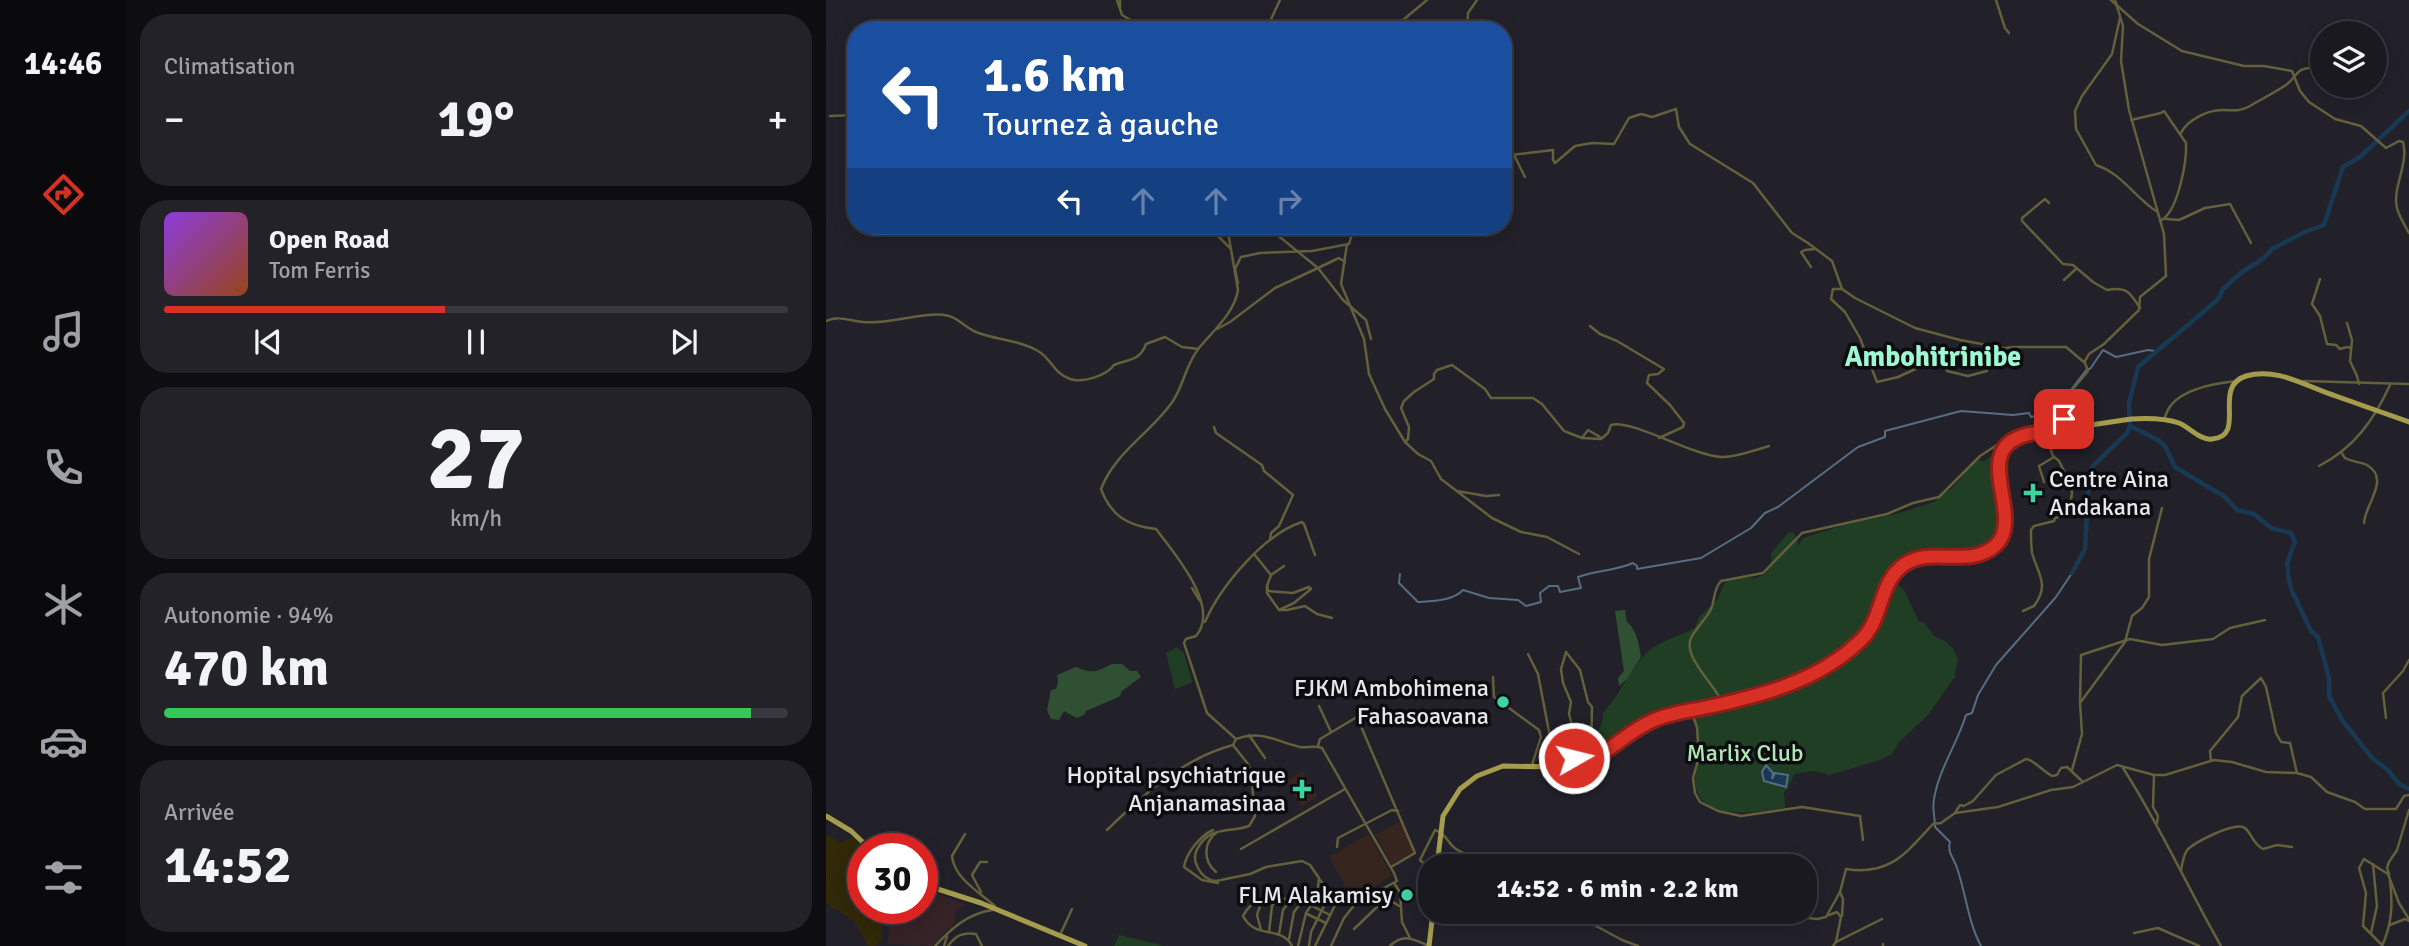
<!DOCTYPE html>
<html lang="fr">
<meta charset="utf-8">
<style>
body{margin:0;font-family:Signika,sans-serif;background:#232229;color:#f1f3f6;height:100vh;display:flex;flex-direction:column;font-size:26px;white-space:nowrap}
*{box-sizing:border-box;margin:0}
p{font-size:23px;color:#9fa0a5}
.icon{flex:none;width:38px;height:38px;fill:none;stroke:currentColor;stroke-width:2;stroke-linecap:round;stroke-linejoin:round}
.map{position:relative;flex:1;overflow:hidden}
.side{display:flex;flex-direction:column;gap:14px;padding:14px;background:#0e0e12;width:700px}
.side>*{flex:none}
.guide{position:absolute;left:21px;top:21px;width:665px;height:214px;border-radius:28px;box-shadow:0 4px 18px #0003,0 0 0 2px #38383e;background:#1a4fa0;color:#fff;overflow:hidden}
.tools{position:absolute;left:1484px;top:21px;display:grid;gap:14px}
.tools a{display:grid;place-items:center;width:77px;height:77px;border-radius:50%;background:#1a1920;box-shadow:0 4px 18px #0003,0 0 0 2px #38383e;font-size:35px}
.speed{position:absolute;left:21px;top:833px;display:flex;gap:14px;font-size:35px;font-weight:700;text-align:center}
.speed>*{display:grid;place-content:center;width:91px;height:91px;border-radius:50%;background:#1a1920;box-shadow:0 4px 18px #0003,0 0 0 2px #38383e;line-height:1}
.speed .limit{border:10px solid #d22;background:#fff;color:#111}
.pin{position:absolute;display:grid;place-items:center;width:60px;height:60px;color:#fff;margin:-30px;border-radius:14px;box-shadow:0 4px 10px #0006}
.me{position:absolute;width:77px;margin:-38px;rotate:82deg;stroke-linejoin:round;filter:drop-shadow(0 0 5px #0008)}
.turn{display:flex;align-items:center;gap:24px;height:147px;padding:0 21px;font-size:32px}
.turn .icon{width:91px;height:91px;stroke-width:2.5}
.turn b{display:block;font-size:49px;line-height:60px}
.lanes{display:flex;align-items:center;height:66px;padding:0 21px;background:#0003;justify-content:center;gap:35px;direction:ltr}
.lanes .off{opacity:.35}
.big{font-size:52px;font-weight:700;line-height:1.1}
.side .tile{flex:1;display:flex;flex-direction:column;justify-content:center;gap:10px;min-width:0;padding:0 24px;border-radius:28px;background:#232229}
.side .dial{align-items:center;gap:0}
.dial b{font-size:91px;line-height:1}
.song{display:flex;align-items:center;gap:21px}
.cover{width:84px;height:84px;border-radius:10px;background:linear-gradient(135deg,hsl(270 70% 55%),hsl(20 70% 35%))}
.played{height:7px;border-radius:4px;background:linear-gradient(90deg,#d93025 45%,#38383e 45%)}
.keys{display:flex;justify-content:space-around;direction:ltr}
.heat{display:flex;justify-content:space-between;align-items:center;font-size:38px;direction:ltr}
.charge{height:10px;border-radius:5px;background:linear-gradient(90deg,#34c759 94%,#38383e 0)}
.trip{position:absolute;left:592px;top:854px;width:399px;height:70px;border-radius:28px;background:#1a1920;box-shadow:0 4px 18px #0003,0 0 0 2px #38383e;font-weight:700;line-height:70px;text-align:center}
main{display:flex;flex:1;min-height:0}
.tab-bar{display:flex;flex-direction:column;width:126px;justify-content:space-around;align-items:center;background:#0a0a0d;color:#9fa0a5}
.tab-bar .icon{width:49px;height:49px}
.tab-bar .selected{color:#d93025}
.tab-bar b{font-size:32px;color:#f1f3f6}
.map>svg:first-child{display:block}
</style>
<main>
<nav class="tab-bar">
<b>14:46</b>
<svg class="icon selected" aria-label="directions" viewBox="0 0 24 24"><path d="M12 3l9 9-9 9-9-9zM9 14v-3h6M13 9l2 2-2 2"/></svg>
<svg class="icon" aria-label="music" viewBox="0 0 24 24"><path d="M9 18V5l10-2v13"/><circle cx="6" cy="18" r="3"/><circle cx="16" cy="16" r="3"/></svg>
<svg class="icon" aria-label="phone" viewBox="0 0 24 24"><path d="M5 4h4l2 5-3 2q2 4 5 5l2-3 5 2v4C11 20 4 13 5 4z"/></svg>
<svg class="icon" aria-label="climate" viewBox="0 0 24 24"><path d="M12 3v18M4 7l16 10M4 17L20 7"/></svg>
<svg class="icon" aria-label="car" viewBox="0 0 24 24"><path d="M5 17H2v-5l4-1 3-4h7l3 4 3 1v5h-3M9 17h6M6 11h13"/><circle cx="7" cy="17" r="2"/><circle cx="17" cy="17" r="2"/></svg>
<svg class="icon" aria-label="filters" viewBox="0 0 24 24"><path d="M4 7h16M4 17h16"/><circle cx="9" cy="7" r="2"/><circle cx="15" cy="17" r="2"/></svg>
</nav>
<section class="side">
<div class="tile"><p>Climatisation</p>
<div class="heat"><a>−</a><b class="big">19°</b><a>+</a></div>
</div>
<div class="tile">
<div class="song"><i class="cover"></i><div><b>Open Road</b><p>Tom Ferris</p></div></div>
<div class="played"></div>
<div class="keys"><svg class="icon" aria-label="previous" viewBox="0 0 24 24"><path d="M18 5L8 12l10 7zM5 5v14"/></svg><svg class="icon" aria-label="pause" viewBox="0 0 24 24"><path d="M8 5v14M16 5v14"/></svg><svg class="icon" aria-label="next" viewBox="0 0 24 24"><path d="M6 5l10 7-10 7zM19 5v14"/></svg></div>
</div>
<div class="tile dial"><b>27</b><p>km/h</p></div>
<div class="tile"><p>Autonomie · 94%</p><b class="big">470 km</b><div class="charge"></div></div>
<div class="tile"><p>Arrivée</p><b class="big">14:52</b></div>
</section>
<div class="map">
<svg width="1583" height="946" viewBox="0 0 1583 946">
<rect width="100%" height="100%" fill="#22212a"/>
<path fill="#362328" d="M111,893L139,905L129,911V922L125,927L106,946L62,944L63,922L79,908H96V899Z"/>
<g fill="#36241e">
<path d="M477,771L492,797L475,807L460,781Z"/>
<path d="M576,821L588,853L566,865L549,835Z"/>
<path d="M543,834L566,876L527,899L503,857Z"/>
</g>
<g fill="#1f3e23">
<path d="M1174,454C1175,478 1180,507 1175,530C1168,564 1112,548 1088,557C1077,561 1066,570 1060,580L1065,585H1072L1078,590L1093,622H1098L1108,636L1119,641L1127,648L1132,660L1128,678L1102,715L1073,742L1066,754L1054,760L1003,775L988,771L968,774L962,789L958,792L959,808C931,812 868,824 869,778C869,770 873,763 873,756C874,741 871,727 866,712C890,707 944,701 961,687L835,718L779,751L755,761L747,762L755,741L762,734L766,738C773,730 777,724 777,713C794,696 807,661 828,647C840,639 856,635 869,628L873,617L891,600L898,584L905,579L915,577L930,578L939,574L946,560L945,553L963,532L968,533L973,545L977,538L1022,524L1073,513L1108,502L1127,487L1151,459L1158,462L1166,455Z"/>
<path d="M351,647L358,653L366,681L365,683L349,689L340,653Z"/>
<path d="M293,935L339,946H288Z"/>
</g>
<g fill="#305034">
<path d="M799,610L801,622C811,630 813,645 815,657L801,679L793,686L792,678L798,671L789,611Z"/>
<path d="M286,664H296L304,671H311L315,677L296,691L293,697L260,711L258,715L251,718L238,711L233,720L225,719L221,710L225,690L230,689L232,682L231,675L250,667C267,674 270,672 286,664Z"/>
</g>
<path fill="#312908" d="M0,834L14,843L26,837L39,849H37V908H75L70,912L55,913L56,939L50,946H42L29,922L0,903Z"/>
<path fill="#183954" stroke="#566d82" stroke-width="2" d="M940,765L947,773L946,779L949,773L962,775L960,787L938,781L936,772Z"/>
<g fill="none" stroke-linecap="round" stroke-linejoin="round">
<g stroke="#566d82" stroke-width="2">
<path d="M574,574L573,583L592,602C605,601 627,601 637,590L663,598L692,600L700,606L715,602L714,593L723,586H732L734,592L755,588L752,577C771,570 789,571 807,563L811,566V569L875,558L925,528L939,513L952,507L1032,447L1059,437V431L1135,411L1187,415L1203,413L1205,417L1228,412L1261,369H1264L1277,350L1290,357L1322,350L1329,351"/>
<path d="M1155,946C1142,922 1140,894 1131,868C1128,858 1121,853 1124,842L1109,827C1109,817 1106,809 1108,799C1113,769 1131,744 1140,715L1146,713L1152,695L1170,665L1230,597L1246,573"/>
</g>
<g stroke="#183954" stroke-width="4.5">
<path d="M1304,426L1332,440L1339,446L1349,467L1399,497L1411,510L1428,514L1445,528L1465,533L1469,542L1461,563L1463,581L1466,591L1485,631L1492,637L1503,678V696L1516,720L1547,759L1562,770L1573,784L1583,789"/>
<path d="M1246,573L1259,549L1263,477L1267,466L1301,433L1304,426L1303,403L1312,367L1382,308L1392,299L1397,289L1416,272L1438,258L1446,249L1479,232L1498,225L1517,167L1534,157L1583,111"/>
</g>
<g stroke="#63603b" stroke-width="2.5">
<path d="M291,0L296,15L322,30"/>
<path d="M294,0V8"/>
<path d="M1170,0L1179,28L1183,33"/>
<path d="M1285,0L1312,24L1356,51L1418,66H1438L1466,71L1474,91L1483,102L1509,119L1535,126L1560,148L1573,141L1577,142C1583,164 1566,188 1571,208C1573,216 1579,226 1583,233"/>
<path d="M1294,18L1286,54L1256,96L1249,111L1250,129L1270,165C1295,173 1309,197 1330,211"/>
<path d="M440,30L454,0"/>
<path d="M565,30L601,0"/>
<path d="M641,30L642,13L651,0"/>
<path d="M1522,86V88"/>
<path d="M4,116L30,115"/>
<path d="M1305,120L1335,113L1338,111L1360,143C1361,161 1352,213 1334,221"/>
<path d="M1355,133C1361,120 1382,110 1396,110C1406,110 1412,112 1422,107C1434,100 1448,93 1460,85C1466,81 1469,74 1475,70C1482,67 1490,68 1496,71"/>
<path d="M688,155L699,177"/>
<path d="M677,156L727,150V160L729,163L749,146L766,143L788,144L803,118L815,114L826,117L850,109L853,127L864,144L927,183L966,233L982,243L1006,261L1016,289L1029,298L1089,328L1134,340L1178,348"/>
<path d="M1223,203L1219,199L1196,218V221L1237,264L1247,265L1267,282L1281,290C1300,286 1304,292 1314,308"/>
<path d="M1340,219L1353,220L1379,208L1404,204L1425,243"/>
<path d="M375,226L389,233L404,248"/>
<path d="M401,226L412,290C409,312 387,331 373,348C360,364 358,384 347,401C325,433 289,452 275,489C285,516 302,526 330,529C349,554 395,607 370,636L360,639L358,643L381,713L410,739C438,730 448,741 474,747C482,748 488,745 496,748L568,873L571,881L530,903L518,918L505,946"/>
<path d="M440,226L492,268L513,258L519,262"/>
<path d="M521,244L515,284L538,339L543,374L559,409L579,442L582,439L583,427L575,408L578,401L588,392L608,379V374L611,370L626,365L659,389L665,398H707L716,404L738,431L756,438L775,439L782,433L785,425C806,419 865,455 895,457C907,458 930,450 943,446"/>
<path d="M985,267L975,252L979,250L989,249"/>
<path d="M1494,279L1486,304L1494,316L1501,344L1510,345L1514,349L1521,347L1525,348"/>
<path d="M1238,280L1251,268"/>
<path d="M412,283L409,269L415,257L434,253L486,251L523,244L527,231L524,226"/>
<path d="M1016,289H1007L1005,299L1019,312L1034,338L1051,382L1072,377L1118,356L1188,347H1240L1259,363L1262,371L1232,407L1234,415L1247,426"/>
<path d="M0,321C13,315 23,321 37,322C63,325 100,310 123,316C132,318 140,328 150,332C170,340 194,340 212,351C225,358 228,374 244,379C257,383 280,376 288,365C303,359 314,361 320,344L339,337L356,347L372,349"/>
<path d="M1521,323L1526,340L1524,361L1531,376L1533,384"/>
<path d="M764,326L774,334L791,341L838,369L832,374L823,375L821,383L844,405L858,423L857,427L833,438"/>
<path d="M391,329L404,322L449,288L492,268L517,300L540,320L545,339"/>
<path d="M1114,357L1121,371L1142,376L1161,371"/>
<path d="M1259,361L1263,354L1278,344L1313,310L1314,297L1340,276L1338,234L1303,110L1295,61L1297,26L1289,0"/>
<path d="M1478,381L1583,384"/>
<path d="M1338,420C1340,414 1342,408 1346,404C1360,388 1391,383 1411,381"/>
<path d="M388,427L390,433L436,465L438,471L467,495L453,526L445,533L444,540"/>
<path d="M756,438L762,430L774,437"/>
<path d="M579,442L592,454L605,461L615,479L666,518L695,532L721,537L753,554"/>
<path d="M1515,452L1519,458C1526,462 1535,462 1541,465C1565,479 1539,504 1538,523"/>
<path d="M1493,466C1528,448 1548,420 1564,385"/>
<path d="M1218,482L1213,466L1228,457"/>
<path d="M631,491L660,496L673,495"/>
<path d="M428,554L445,575L441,586L442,591L467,593L483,587L485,589L468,603L453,610H461L479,606L491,614L506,618"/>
<path d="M445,575L458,566"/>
<path d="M441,586V593L453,610"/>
<path d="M366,588L374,601"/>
<path d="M1197,611L1208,606C1224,585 1212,574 1206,553C1205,545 1205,537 1205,530L1208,526L1228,521L1229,518L1243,514L1246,493L1244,483L1233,461L1227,456L1219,433"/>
<path d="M379,622C394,587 438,534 476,522L478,524L489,555"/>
<path d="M740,652L735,669L737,683L745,702L743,714L751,744L748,757"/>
<path d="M740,652L754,670L762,702L766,707L765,757"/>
<path d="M702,654L712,674L724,737L731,747L748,758"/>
<path d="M667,677L668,697L713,730L715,737L706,765"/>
<path d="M1254,702L1255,655L1304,639L1336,645L1387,639L1404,628L1439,620"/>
<path d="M897,704C892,688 856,657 865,638C870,628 879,620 884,611C890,600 886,591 895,581L937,573L976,533L1061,514L1087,503L1113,497L1154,456L1185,436L1195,434"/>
<path d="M493,706L505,732"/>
<path d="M865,711L871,727L873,757L867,778L869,793L874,802L892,811L915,816L976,807L1034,816L1037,840"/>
<path d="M1560,718L1557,693L1577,671L1583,660"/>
<path d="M423,735L439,758"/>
<path d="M407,745L422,764L425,772L429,816L423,826C404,833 385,826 373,846C368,853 368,861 372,868C376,876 381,880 390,881L424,874L440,867L476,861L484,865L493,878L491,895L486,901C468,908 459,891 434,900C426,903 421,908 417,916C429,940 456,925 466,946"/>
<path d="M492,746L494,739L531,717L589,853L565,867"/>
<path d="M1385,761L1384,751L1412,717L1416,696L1435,678L1440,687L1450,733L1455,742L1464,743L1471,773"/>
<path d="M1297,768C1334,825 1361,887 1395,946"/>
<path d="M1246,770L1256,734L1254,703L1299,642L1306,616L1316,608L1323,597V559L1336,508"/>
<path d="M1328,775L1327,807L1332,816L1331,823"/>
<path d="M1129,813L1134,805L1138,806L1147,801L1170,775L1200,759C1208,760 1218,772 1226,776L1231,775L1235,768L1241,767L1256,781"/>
<path d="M281,830C317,795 357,758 407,745L410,739"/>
<path d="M387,830C374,836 360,853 358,867L376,880L392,883"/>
<path d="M139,834L126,856C128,878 153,892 169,906"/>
<path d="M511,847L512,838L566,810L572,811"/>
<path d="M415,849L519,789"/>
<path d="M604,869L594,860L609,830C621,834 621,843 630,849C641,856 652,857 662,866"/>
<path d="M1355,871C1356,864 1357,855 1362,849C1370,842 1409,821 1419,828C1426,834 1427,844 1437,849L1451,845L1466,847"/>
<path d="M390,872C377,861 377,843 391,832"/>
<path d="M1563,874L1561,868L1563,862L1571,850L1583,810"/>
<path d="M568,883L574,892L576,922L584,938"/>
<path d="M155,892L146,875L154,862H161"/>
<path d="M1014,892L1017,899L1016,916"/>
<path d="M486,906L504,915"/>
<path d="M723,912L759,920L796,940L812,946"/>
<path d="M481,914L500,923"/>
<path d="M1003,915L1011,912L1015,917L1010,942L1007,946"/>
<path d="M759,920L904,916L918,920L935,913L991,919L1000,917L1014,892L1020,869C1064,876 1080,853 1107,824L1115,823L1129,813L1172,807L1225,790L1247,787L1291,765L1328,775H1339L1388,760L1406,762L1440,772L1471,773L1485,777L1501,792L1529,802L1539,809H1570L1578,796L1583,795"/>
<path d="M607,924L625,912"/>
<path d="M1564,925L1579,919L1583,921"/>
<path d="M528,929L551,907L561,901L567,902L573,906"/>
<path d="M435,930L431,915L436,900"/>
<path d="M443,932L446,906L452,896"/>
<path d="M1308,933L1332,928L1373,946"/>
<path d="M1545,933L1551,906L1547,864"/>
<path d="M453,934L457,910L465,900"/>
<path d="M234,935L246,909"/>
<path d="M463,939L468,912L475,903"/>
<path d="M1010,942L1056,919"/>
<path d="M1556,945L1537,926L1540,893L1533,868L1538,859L1562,874L1573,903L1583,919"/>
<path d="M109,946C125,929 142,913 167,910"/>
<path d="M118,946L121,936"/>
<path d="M122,946C130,935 137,932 150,934L156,946"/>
<path d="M472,946L480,913L488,901"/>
<path d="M483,946L485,932L505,892"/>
<path d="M489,946L511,901L494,880"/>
<path d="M564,946C577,933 588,939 603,946"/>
<path d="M1057,946V944"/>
<path d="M1556,946C1566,924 1567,904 1564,881"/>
</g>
<g stroke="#a59d4d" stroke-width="5">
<path d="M0,816L25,831L44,849"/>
<path d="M611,866L617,816L634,789L651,776L677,766L733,767L752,764L780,752L827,720L944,693L983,676L1036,639L1048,623L1062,582L1079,564L1099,557L1151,556L1172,544L1177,533L1179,520L1173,463L1175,455L1185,442L1198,435L1305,419C1321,418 1338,418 1353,423C1363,427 1375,441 1386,439C1422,436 1385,387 1420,376C1451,367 1479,386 1507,395C1532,404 1558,413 1583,422"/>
<path d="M96,884L155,903L259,946"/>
<path d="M603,946L607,912"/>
</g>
</g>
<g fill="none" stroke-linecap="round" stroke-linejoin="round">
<defs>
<path id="route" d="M748,758V765C779,759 798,733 826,721C843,713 863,711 882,707C937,695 993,681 1035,640C1058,618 1052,582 1079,564C1107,546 1144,569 1170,545C1199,517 1145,453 1196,436C1212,431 1232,430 1248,428L1238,419"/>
</defs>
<use href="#route" stroke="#8d1f18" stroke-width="18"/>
<use href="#route" stroke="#d93025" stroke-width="12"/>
</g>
<g fill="#3dd4a3" stroke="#0c0b0f" stroke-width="2.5">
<path d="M1203.5 482.5h7v7h7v7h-7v7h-7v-7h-7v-7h7z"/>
<circle cx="677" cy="702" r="7"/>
<path d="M472.5 778.5h7v7h7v7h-7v7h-7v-7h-7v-7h7z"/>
<circle cx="581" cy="895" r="7"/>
</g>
<g text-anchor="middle" stroke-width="7" stroke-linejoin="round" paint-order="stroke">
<g font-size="24" fill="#e7e6ec" stroke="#0c0b0f" text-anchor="end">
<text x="1223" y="487" text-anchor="start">Centre Aina<tspan x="1223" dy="28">Andakana</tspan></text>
<text x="663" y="696">FJKM Ambohimena<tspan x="663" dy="28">Fahasoavana</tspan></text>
<text x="460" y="783">Hopital psychiatrique<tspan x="460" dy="28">Anjanamasinaa</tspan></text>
<text x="567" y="903">FLM Alakamisy</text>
</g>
<g font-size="24" fill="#afe7b4" stroke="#0c0b0f">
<text x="919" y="761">Marlix Club</text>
</g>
<g font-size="28" font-weight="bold" fill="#9ff8d4" stroke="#0c0b0f">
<text x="1107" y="366">Ambohitrinibe</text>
</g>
</g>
</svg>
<div class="tools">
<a><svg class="icon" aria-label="layers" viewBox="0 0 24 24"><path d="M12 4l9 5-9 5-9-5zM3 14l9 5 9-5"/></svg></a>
</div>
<div class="speed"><div class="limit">30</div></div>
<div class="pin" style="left:1238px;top:419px;background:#d93025"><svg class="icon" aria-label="arrive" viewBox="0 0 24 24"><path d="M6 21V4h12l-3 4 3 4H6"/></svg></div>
<svg class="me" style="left:748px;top:758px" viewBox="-20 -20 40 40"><circle r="17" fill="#d93025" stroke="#fff" stroke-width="3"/><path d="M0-11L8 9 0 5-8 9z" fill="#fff"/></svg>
<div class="trip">14:52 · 6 min · 2.2 km</div>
<div class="guide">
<div class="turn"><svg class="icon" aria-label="left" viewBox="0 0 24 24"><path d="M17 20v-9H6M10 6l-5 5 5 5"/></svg><div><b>1.6 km</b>Tournez à gauche</div></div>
<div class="lanes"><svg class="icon" aria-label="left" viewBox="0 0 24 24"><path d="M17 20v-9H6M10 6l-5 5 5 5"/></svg><svg class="icon off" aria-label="ahead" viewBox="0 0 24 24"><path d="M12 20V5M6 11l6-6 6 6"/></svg><svg class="icon off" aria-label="ahead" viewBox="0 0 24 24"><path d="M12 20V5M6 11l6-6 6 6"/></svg><svg class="icon off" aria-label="right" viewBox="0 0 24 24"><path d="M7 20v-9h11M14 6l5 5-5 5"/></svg></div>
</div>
</div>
</main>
